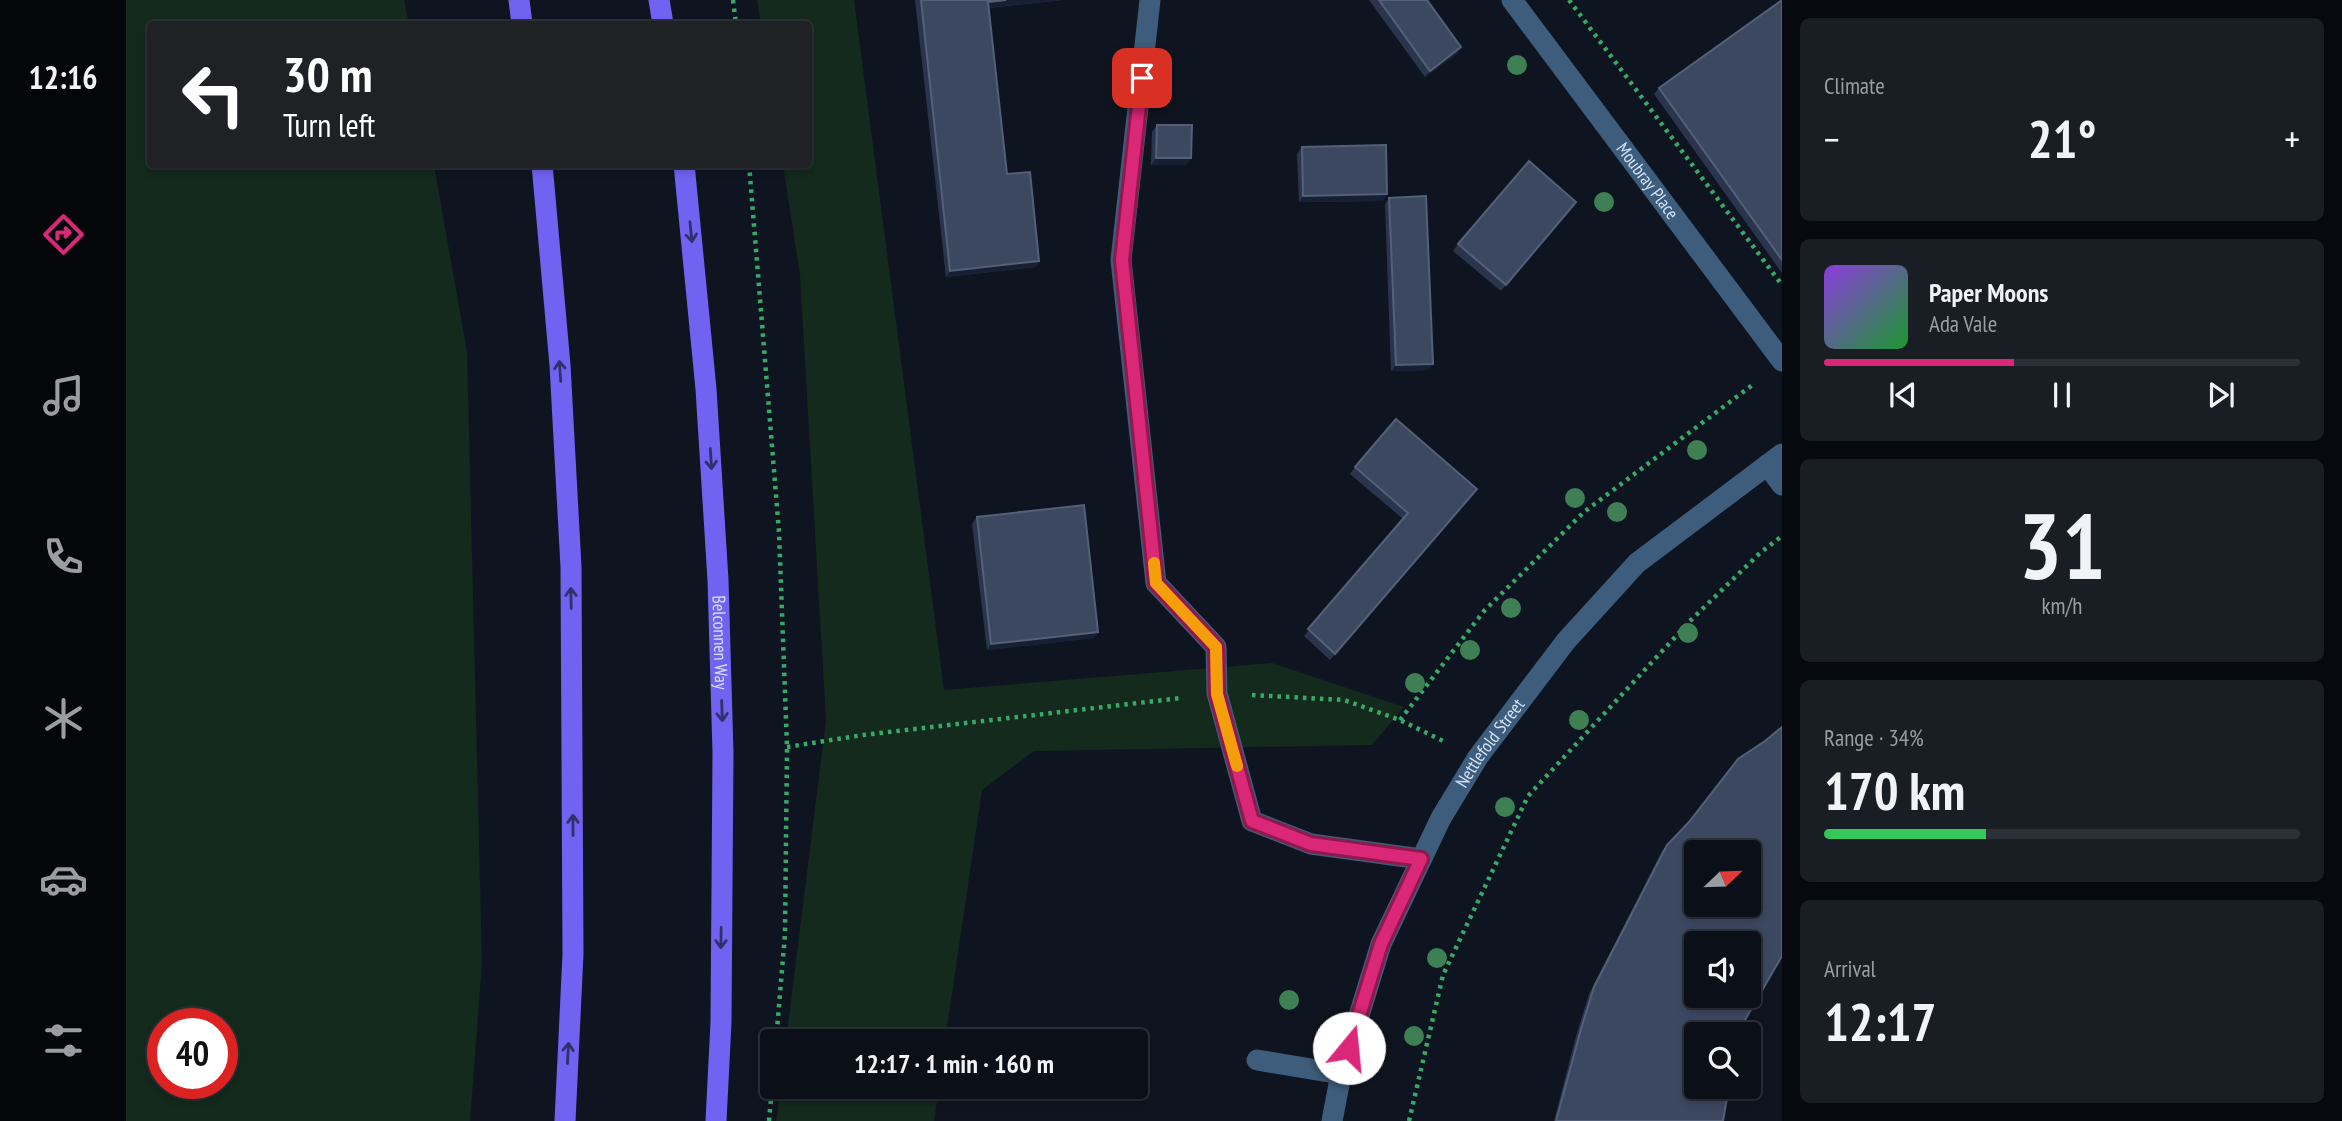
<!DOCTYPE html>
<meta charset="utf-8">
<style>
body{margin:0;font-family:"PT Sans Narrow",sans-serif;background:#191e25;color:#f1f3f6;height:100vh;display:flex;flex-direction:column;font-size:26px;white-space:nowrap}
*{box-sizing:border-box;margin:0}
p{font-size:23px;color:#9a9da2}
.icon{flex:none;width:38px;height:38px;fill:none;stroke:currentColor;stroke-width:2;stroke-linecap:round;stroke-linejoin:round}
.map{position:relative;flex:1;overflow:hidden}
.panel{display:flex;flex-direction:column;gap:18px;padding:18px;background:#06090d;width:560px}
.panel>*{flex:none}
.banner{position:absolute;left:21px;top:21px;width:665px;height:147px;border-radius:7px;box-shadow:0 4px 10px #0003,0 0 0 2px #2b3037;background:#202124;color:#fff;overflow:hidden}
.needle{width:46px;rotate:67deg}
.controls{position:absolute;left:1558px;top:840px;display:grid;gap:14px}
.controls a{display:grid;place-items:center;width:77px;height:77px;border-radius:7px;background:#0b1018;box-shadow:0 4px 10px #0003,0 0 0 2px #2b3037;font-size:35px}
.speed{position:absolute;left:21px;top:1008px;display:flex;gap:14px;font-size:35px;font-weight:700;text-align:center}
.speed>*{display:grid;place-content:center;width:91px;height:91px;border-radius:50%;background:#0b1018;box-shadow:0 4px 10px #0003,0 0 0 2px #2b3037;line-height:1}
.speed .limit{border:10px solid #d22;background:#fff;color:#111}
.pin{position:absolute;display:grid;place-items:center;width:60px;height:60px;color:#fff;margin:-30px;border-radius:14px;box-shadow:0 4px 10px #0006}
.me{position:absolute;width:77px;margin:-38px;rotate:17deg;stroke-linejoin:round;filter:drop-shadow(0 0 5px #0008)}
.turn{display:flex;align-items:center;gap:24px;height:147px;padding:0 21px;font-size:32px}
.turn .icon{width:91px;height:91px;stroke-width:2.5}
.turn b{display:block;font-size:49px;line-height:60px}
.big{font-size:52px;font-weight:600;line-height:1.1}
.panel .card{flex:1;display:flex;flex-direction:column;justify-content:center;gap:10px;min-width:0;padding:0 24px;border-radius:10px;background:#191e25}
.panel .dial{align-items:center;gap:0}
.dial b{font-size:91px;line-height:1}
.song{display:flex;align-items:center;gap:21px}
.cover{width:84px;height:84px;border-radius:10px;background:linear-gradient(135deg,hsl(270 70% 55%),hsl(130 70% 35%))}
.played{height:7px;border-radius:4px;background:linear-gradient(90deg,#db2777 40%,#2b3037 40%)}
.keys{display:flex;justify-content:space-around;direction:ltr}
.heat{display:flex;justify-content:space-between;align-items:center;font-size:38px;direction:ltr}
.charge{height:10px;border-radius:5px;background:linear-gradient(90deg,#34c759 34%,#2b3037 0)}
.trip{position:absolute;left:634px;top:1029px;width:388px;height:70px;border-radius:7px;background:#0b1018;box-shadow:0 4px 10px #0003,0 0 0 2px #2b3037;font-weight:600;line-height:70px;text-align:center}
main{display:flex;flex:1;min-height:0}
.dock{display:flex;flex-direction:column;width:126px;justify-content:space-around;align-items:center;background:#04060a;color:#9a9da2}
.dock .icon{width:49px;height:49px}
.dock .current{color:#db2777}
.dock b{font-size:32px;color:#f1f3f6}
.map>svg:first-child{display:block}
</style>
<main>
<nav class="dock">
<b>12:16</b>
<svg class="icon current" aria-label="directions" viewBox="0 0 24 24"><path d="M12 3l9 9-9 9-9-9zM9 14v-3h6M13 9l2 2-2 2"/></svg>
<svg class="icon" aria-label="music" viewBox="0 0 24 24"><path d="M9 18V5l10-2v13"/><circle cx="6" cy="18" r="3"/><circle cx="16" cy="16" r="3"/></svg>
<svg class="icon" aria-label="phone" viewBox="0 0 24 24"><path d="M5 4h4l2 5-3 2q2 4 5 5l2-3 5 2v4C11 20 4 13 5 4z"/></svg>
<svg class="icon" aria-label="climate" viewBox="0 0 24 24"><path d="M12 3v18M4 7l16 10M4 17L20 7"/></svg>
<svg class="icon" aria-label="car" viewBox="0 0 24 24"><path d="M5 17H2v-5l4-1 3-4h7l3 4 3 1v5h-3M9 17h6M6 11h13"/><circle cx="7" cy="17" r="2"/><circle cx="17" cy="17" r="2"/></svg>
<svg class="icon" aria-label="filters" viewBox="0 0 24 24"><path d="M4 7h16M4 17h16"/><circle cx="9" cy="7" r="2"/><circle cx="15" cy="17" r="2"/></svg>
</nav>
<div class="map">
<svg width="1656" height="1121" viewBox="0 0 1656 1121">
<rect width="100%" height="100%" fill="#0f1520"/>
<g fill="#132a1d" fill-rule="evenodd">
<path d="M0,0H278L283,24H24V164L308,165L341,352L356,963L344,1121H0ZM37,1024H96V1083H37Z"/>
<path d="M631,0H728L818,690L1146,663L1278,707L1246,745L908,751L856,790L819,1041H660L700,720L674,275L657,165L682,164V24H635Z"/>
<path d="M655,1087H813L808,1121H650Z"/>
</g>
<g fill="none" stroke-linecap="round" stroke-linejoin="round">
<g stroke="#38a966" stroke-width="4.5" stroke-dasharray="3.5 5" stroke-linecap="butt">
<path d="M607,0L610,24"/>
<path d="M1443,0L1656,285"/>
<path d="M623,164L653,532L661,747L659,934L650,1041"/>
<path d="M1126,695L1218,700L1274,720L1319,742"/>
<path d="M1274,720L1358,611L1458,512L1629,383"/>
<path d="M661,747L737,735L1055,698"/>
<path d="M643,1121L646,1087"/>
<path d="M1283,1121L1317,975L1402,796L1564,621L1634,553L1656,536"/>
</g>
<g stroke="#3e5c7b" stroke-width="21">
<path d="M1024,0L995,260L1030,583L1090,647L1091,693L1126,821L1185,844L1295,859"/>
<path id="s1" d="M1386,0L1656,361"/>
<path d="M1641,465L1656,485"/>
<path d="M1131,1060L1215,1074"/>
<path id="s2" d="M1206,1121L1215,1074L1255,944L1315,818L1352,757L1440,641L1511,563L1656,454"/>
</g>
<g stroke="#7063f2" stroke-width="21">
<path d="M393,0L396,24"/>
<path d="M533,0L537,24"/>
<path d="M416,164L434,365L445,567L447,954L439,1121"/>
<path id="s3" d="M558,164L580,389L592,580L597,753L595,1022L590,1121"/>
</g>
</g>
<g fill="#3e7f53">
<circle cx="1391" cy="65" r="10"/>
<circle cx="1478" cy="202" r="10"/>
<circle cx="1571" cy="450" r="10"/>
<circle cx="1449" cy="498" r="10"/>
<circle cx="1491" cy="512" r="10"/>
<circle cx="1385" cy="608" r="10"/>
<circle cx="1562" cy="633" r="10"/>
<circle cx="1344" cy="650" r="10"/>
<circle cx="1289" cy="683" r="10"/>
<circle cx="1453" cy="720" r="10"/>
<circle cx="1379" cy="807" r="10"/>
<circle cx="1311" cy="958" r="10"/>
<circle cx="1163" cy="1000" r="10"/>
<circle cx="1288" cy="1036" r="10"/>
</g>
<g fill="#2a354d">
<path d="M789,0H937L862,8L881,174L913,261L909,267L820,277Z"/>
<path d="M1243,0H1301L1331,54L1299,77Z"/>
<path d="M1656,0V273L1528,94L1533,88Z"/>
<path d="M1031,125L1060,165H1025L1026,132Z"/>
<path d="M1176,147L1257,201L1173,202L1171,154Z"/>
<path d="M1263,198L1302,370L1265,371L1259,204Z"/>
<path d="M1445,209L1375,291L1327,251L1332,244Z"/>
<path d="M1229,467L1351,489L1204,660L1178,636L1277,519L1224,474Z"/>
<path d="M851,517L972,632L968,638L861,650L846,524Z"/>
<path d="M1541,845L1570,1034L1597,1121H1428L1450,1036L1463,994L1536,851Z"/>
</g>
<g fill="#172033">
<path d="M880,0H937L857,8L862,2Z"/>
<path d="M1335,47L1331,54L1299,77L1304,71Z"/>
<path d="M1030,158H1065L1060,165H1025Z"/>
<path d="M1261,194L1257,201L1173,202L1177,196Z"/>
<path d="M1450,202L1445,209L1375,291L1380,285Z"/>
<path d="M913,261L909,267L820,277L824,271Z"/>
<path d="M1307,364L1302,370L1265,371L1270,365Z"/>
<path d="M1351,489L1346,496L1204,660L1209,654Z"/>
<path d="M972,632L968,638L861,650L865,644Z"/>
</g>
<g fill="#3c4860" stroke="#536078" stroke-width="2" fill-rule="evenodd">
<path d="M795,0H880L862,2L881,174L904,172L913,261L824,271Z"/>
<path d="M1253,0H1301L1335,47L1304,71Z"/>
<path d="M1656,0V260L1533,88Z"/>
<path d="M1031,125H1066L1065,158H1030Z"/>
<path d="M1260,145L1261,194L1177,196L1176,147Z"/>
<path d="M1403,161L1450,202L1380,285L1332,244Z"/>
<path d="M1300,196L1307,364L1270,365L1263,198Z"/>
<path d="M1270,419L1351,489L1209,654L1182,629L1282,513L1229,467Z"/>
<path d="M958,505L972,632L865,644L851,517Z"/>
<path d="M1656,727V956L1619,1020L1615,1034H1570V1087H1603L1597,1121H1430L1455,1029L1468,987L1541,845L1563,822L1612,759L1639,741ZM1570,852H1622V905H1570ZM1570,943H1622V996H1570Z"/>
</g>
<defs><path id="oneway-shaft" d="M-6 0H5M1.5-3L5.5 0L1.5 3" fill="none" stroke-width="1.6" stroke-linecap="round" stroke-linejoin="round" transform="scale(1.75)"/></defs>
<g stroke="#31306a">
<use href="#oneway-shaft" transform="translate(565 232) rotate(84)"/>
<use href="#oneway-shaft" transform="translate(434 371) rotate(-94)"/>
<use href="#oneway-shaft" transform="translate(585 459) rotate(86)"/>
<use href="#oneway-shaft" transform="translate(445 598) rotate(-91)"/>
<use href="#oneway-shaft" transform="translate(596 711) rotate(88)"/>
<use href="#oneway-shaft" transform="translate(447 825) rotate(-90)"/>
<use href="#oneway-shaft" transform="translate(595 938) rotate(91)"/>
<use href="#oneway-shaft" transform="translate(442 1053) rotate(-87)"/>
</g>
<g fill="none" stroke-linecap="round" stroke-linejoin="round">
<defs>
<path id="route" d="M1016,78L996,260L1030,583L1090,647L1091,694L1126,821L1185,844L1295,859L1255,944L1223,1048"/>
</defs>
<use href="#route" stroke="#8e194d" stroke-width="18"/>
<use href="#route" stroke="#db2777" stroke-width="12"/>
<path stroke="#f59e0b" stroke-width="12" d="M1028,563L1030,583L1090,647L1091,694L1111,766"/>
</g>
<g text-anchor="middle" stroke-width="7" stroke-linejoin="round" paint-order="stroke">
<g font-size="18" fill="#d2e3fb" stroke="#0f1520">
<text dy="6" stroke="none"><textPath href="#s1" startOffset="226">Moubray Place</textPath></text>
<text dy="6" stroke="none"><textPath href="#s3" startOffset="480">Belconnen Way</textPath></text>
<text dy="6" stroke="none"><textPath href="#s2" startOffset="413">Nettlefold Street</textPath></text>
</g>
</g>
</svg>
<div class="controls">
<a><svg class="needle" viewBox="-14 -14 28 28"><path d="M0-13l5 13h-10z" fill="#e53935"/><path d="M0 13l5-13h-10z" fill="#9a9da2"/></svg></a>
<a><svg class="icon" aria-label="sound" viewBox="0 0 24 24"><path d="M4 9h4l5-4v14l-5-4H4zM17 9q2 3 0 6"/></svg></a>
<a><svg class="icon" aria-label="search" viewBox="0 0 24 24"><circle cx="10" cy="10" r="6"/><path d="M15 15l6 6"/></svg></a>
</div>
<div class="speed"><div class="limit">40</div></div>
<div class="pin" style="left:1016px;top:78px;background:#d93025"><svg class="icon" aria-label="arrive" viewBox="0 0 24 24"><path d="M6 21V4h12l-3 4 3 4H6"/></svg></div>
<svg class="me" style="left:1223px;top:1048px" viewBox="-20 -20 40 40"><circle r="19" fill="#fff"/><path d="M0-13L10 11 0 6-10 11z" fill="#db2777"/></svg>
<div class="trip">12:17 · 1 min · 160 m</div>
<div class="banner">
<div class="turn"><svg class="icon" aria-label="left" viewBox="0 0 24 24"><path d="M17 20v-9H6M10 6l-5 5 5 5"/></svg><div><b>30 m</b>Turn left</div></div>
</div>
</div>
<section class="panel">
<div class="card"><p>Climate</p>
<div class="heat"><a>−</a><b class="big">21°</b><a>+</a></div>
</div>
<div class="card">
<div class="song"><i class="cover"></i><div><b>Paper Moons</b><p>Ada Vale</p></div></div>
<div class="played"></div>
<div class="keys"><svg class="icon" aria-label="previous" viewBox="0 0 24 24"><path d="M18 5L8 12l10 7zM5 5v14"/></svg><svg class="icon" aria-label="pause" viewBox="0 0 24 24"><path d="M8 5v14M16 5v14"/></svg><svg class="icon" aria-label="next" viewBox="0 0 24 24"><path d="M6 5l10 7-10 7zM19 5v14"/></svg></div>
</div>
<div class="card dial"><b>31</b><p>km/h</p></div>
<div class="card"><p>Range · 34%</p><b class="big">170 km</b><div class="charge"></div></div>
<div class="card"><p>Arrival</p><b class="big">12:17</b></div>
</section>
</main>
